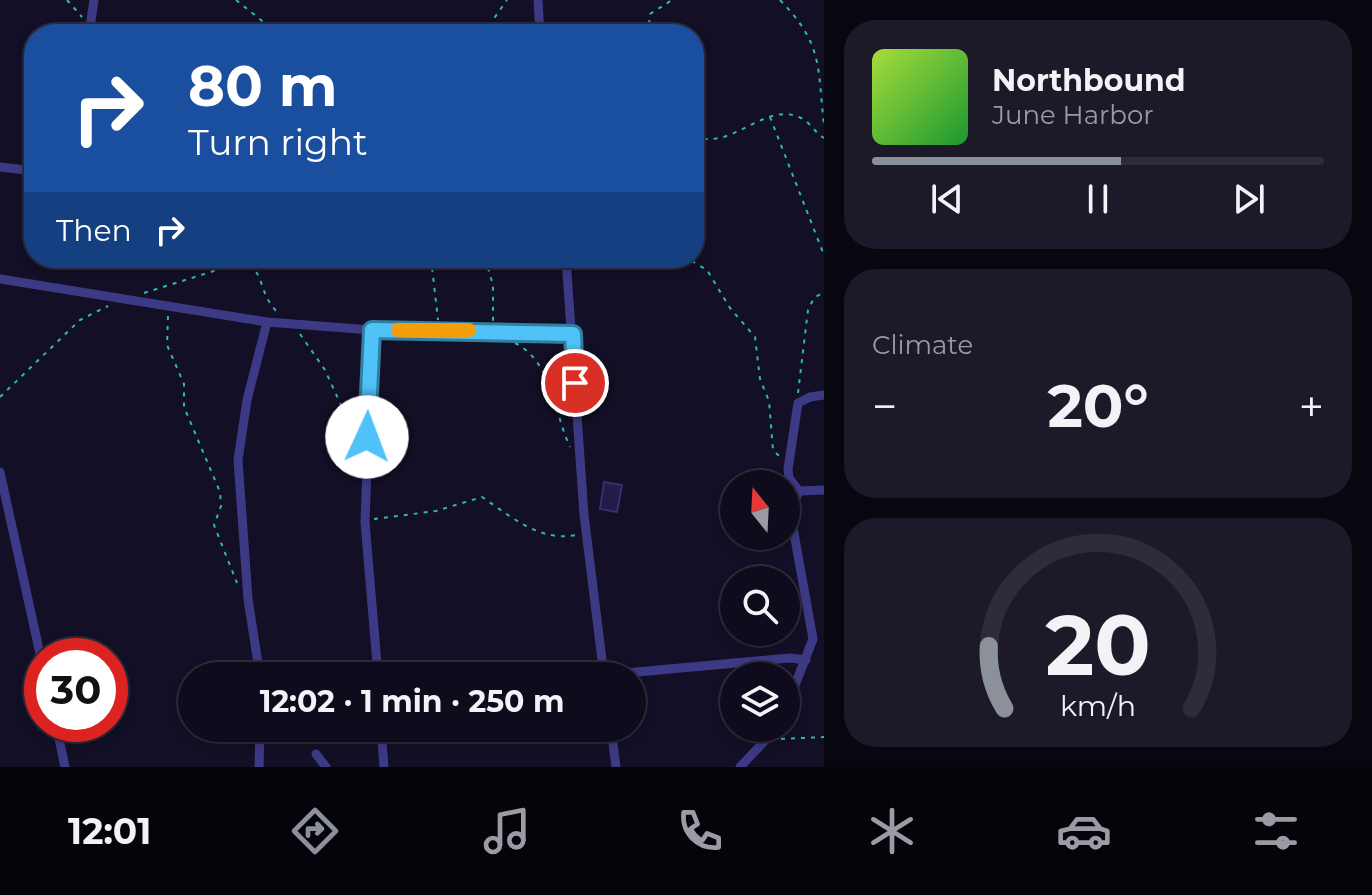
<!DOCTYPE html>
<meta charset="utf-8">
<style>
body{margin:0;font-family:Montserrat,sans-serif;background:#1c1929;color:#f1f3f6;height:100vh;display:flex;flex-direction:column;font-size:30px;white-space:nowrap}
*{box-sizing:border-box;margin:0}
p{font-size:26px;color:#9b9ba3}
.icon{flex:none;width:44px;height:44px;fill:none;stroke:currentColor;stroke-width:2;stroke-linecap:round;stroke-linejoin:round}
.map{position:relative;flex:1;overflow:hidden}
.panel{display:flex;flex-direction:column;gap:20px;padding:20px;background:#08060f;width:548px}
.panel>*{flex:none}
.top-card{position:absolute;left:24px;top:24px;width:680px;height:244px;border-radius:32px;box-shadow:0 4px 12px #0003,0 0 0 2px #2e2b3b;background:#1a4fa0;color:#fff;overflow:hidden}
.needle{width:52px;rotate:342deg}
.fabs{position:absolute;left:720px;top:470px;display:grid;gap:16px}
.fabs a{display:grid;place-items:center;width:80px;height:80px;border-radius:50%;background:#0e0b1c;box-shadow:0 4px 12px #0003,0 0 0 2px #2e2b3b;font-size:40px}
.speed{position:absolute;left:24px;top:638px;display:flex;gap:16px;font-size:40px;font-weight:700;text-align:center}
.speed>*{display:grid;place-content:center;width:104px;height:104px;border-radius:50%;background:#0e0b1c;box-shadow:0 4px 12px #0003,0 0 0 2px #2e2b3b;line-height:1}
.speed .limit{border:12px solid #d22;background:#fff;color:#111}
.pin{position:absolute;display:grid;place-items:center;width:68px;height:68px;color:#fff;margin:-34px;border:4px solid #fff;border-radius:50%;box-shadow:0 2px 8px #0007}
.me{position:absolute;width:88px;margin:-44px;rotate:2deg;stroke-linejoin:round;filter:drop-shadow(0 0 6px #0008)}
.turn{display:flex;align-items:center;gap:28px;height:168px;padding:0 32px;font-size:36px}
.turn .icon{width:104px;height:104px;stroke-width:2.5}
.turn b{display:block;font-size:56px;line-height:68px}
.then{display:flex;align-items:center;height:76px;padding:0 32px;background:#0003;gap:16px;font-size:30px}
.big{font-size:60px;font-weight:700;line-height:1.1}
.panel .widget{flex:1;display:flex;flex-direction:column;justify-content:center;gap:12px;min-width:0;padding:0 28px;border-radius:32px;background:#1c1929}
.panel .dial{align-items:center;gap:0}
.dial svg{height:208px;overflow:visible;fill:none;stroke:#2e2b3b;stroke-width:7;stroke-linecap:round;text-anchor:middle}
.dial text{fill:#f1f3f6;stroke:none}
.song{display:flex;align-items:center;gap:24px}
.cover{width:96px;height:96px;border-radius:12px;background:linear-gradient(135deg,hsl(80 70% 55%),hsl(130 70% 35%))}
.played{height:8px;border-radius:4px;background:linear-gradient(90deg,#8c9099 55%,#2e2b3b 55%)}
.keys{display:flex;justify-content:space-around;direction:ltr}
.heat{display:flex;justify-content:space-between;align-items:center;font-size:44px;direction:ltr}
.trip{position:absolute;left:178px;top:662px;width:468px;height:80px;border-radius:40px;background:#0e0b1c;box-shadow:0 4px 12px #0003,0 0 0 2px #2e2b3b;font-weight:700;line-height:80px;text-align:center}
.tabs{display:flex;height:128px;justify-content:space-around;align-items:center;background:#06040b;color:#9b9ba3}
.tabs .icon{width:56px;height:56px}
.tabs .selected{color:#8c9099}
.tabs b{font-size:36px;color:#f1f3f6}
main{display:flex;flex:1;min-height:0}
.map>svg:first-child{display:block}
</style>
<main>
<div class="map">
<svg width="824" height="767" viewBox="0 0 824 767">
<rect width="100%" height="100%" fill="#130f26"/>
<path fill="#241b47" stroke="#3b2d73" stroke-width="2" d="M604,482L622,485L617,512L600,509Z"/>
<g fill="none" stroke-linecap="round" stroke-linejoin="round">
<g stroke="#2fb8b0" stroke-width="2" stroke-dasharray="4 6" stroke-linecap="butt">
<path d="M67,0L82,17"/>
<path d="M236,0L267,25L272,34"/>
<path d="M780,0C824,45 817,67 824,124"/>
<path d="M483,34L507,0"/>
<path d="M648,34L650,14L672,0"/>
<path d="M770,117L824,255"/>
<path d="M694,136C732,152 765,100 801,118C810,122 815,133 824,138"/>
<path d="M242,258C267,274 257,292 278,313"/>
<path d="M431,258L438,320"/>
<path d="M485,258L493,285V323"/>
<path d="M672,258L690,260L707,270L730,308L755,337L760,379L769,401L773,450L781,458"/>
<path d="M144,293L255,258"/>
<path d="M168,316L167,345L184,384V407L220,492L221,506L214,525L237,583"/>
<path d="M300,334L325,370L357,440"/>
<path d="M515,343C552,361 554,413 570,447"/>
<path d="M798,393L808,310L814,298L824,292"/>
<path d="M0,397L80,320L108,306"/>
<path d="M374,519L436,511L482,497C512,517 539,542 576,535"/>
<path d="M781,739L824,737"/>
</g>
<g stroke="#3d3a85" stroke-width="9">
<path d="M538,0L540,34"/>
<path d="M89,34L94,0"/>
<path d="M0,167L34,171"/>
<path d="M566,258L584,515L604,676"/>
<path d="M0,279L267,322L372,330L573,334"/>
<path d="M372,330L365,522L378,676"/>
<path d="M824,395L810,397L798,403L788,469L789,478L799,491L824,490"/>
<path d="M0,472L42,663"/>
<path d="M604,675L790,658L806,660"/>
<path d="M260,676L248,599L238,460L247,400L267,322"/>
<path d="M786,708L813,639L790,511L799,491"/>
<path d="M56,724L65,767"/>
<path d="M381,728L384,767"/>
<path d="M611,728L616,767"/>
<path d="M316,754L326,767"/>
<path d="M259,767L260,728"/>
<path d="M740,767L777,728"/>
</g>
</g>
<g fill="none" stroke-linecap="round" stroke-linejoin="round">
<defs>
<path id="route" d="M367,437L372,330L573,334L575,383"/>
</defs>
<use href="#route" stroke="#337fa1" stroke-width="20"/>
<use href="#route" stroke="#4fc3f7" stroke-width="14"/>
<path stroke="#f59e0b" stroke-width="14" d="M398,330H469"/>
</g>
</svg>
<div class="fabs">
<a><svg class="needle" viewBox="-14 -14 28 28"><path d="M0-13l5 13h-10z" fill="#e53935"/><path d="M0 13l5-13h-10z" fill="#9b9ba3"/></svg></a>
<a><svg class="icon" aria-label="search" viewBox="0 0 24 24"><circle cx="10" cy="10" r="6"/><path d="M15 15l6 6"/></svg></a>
<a><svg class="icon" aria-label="layers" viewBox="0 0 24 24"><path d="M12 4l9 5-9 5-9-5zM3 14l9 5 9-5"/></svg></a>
</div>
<div class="speed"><div class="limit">30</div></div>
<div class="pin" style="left:575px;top:383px;background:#d93025"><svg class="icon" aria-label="arrive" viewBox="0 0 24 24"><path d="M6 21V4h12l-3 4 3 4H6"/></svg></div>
<svg class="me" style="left:367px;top:437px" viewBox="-20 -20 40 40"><circle r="19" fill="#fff"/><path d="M0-13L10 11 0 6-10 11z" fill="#4fc3f7"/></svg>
<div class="trip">12:02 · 1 min · 250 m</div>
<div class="top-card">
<div class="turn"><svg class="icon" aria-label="right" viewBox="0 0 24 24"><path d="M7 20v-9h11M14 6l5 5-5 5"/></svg><div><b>80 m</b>Turn right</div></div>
<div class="then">Then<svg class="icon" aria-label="right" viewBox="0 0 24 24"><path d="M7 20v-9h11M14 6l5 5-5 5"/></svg></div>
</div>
</div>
<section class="panel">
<div class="widget">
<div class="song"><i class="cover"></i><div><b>Northbound</b><p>June Harbor</p></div></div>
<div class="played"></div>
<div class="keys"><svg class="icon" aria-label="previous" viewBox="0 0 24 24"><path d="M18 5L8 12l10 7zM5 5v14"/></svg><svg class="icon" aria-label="pause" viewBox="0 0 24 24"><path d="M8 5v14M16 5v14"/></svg><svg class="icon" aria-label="next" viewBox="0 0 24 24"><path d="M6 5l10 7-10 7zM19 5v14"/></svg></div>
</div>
<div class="widget"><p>Climate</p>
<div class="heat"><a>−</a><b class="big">20°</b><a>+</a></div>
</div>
<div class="widget dial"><svg viewBox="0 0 100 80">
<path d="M14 69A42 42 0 1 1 86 69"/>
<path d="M14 69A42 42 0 0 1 8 45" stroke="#8c9099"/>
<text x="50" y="56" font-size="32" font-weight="700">20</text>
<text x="50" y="72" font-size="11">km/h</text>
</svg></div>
</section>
</main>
<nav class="tabs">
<b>12:01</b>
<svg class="icon selected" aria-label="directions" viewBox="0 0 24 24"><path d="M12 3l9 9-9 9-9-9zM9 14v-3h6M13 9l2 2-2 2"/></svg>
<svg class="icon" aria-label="music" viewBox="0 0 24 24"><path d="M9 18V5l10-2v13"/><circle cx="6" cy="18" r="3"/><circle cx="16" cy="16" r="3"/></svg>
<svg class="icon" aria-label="phone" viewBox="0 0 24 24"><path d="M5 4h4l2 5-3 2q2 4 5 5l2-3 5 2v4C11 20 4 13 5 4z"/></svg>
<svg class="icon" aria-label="climate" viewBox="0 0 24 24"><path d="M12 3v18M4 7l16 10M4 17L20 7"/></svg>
<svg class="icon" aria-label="car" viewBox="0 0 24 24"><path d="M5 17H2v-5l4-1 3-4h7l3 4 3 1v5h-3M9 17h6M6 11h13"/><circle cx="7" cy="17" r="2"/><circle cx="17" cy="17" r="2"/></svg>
<svg class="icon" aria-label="filters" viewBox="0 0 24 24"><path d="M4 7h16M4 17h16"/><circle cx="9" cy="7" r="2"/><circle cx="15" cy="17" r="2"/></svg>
</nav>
